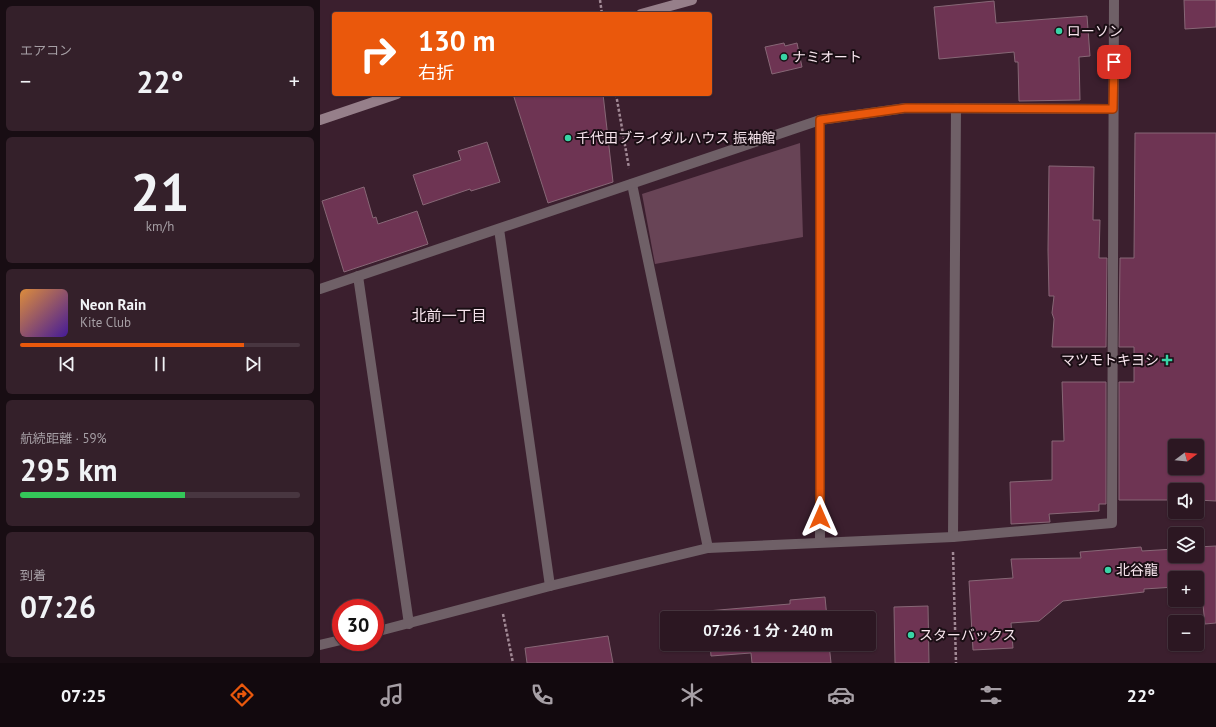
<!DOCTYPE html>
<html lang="ja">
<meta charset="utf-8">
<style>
body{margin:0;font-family:"PT Sans","Noto Sans JP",sans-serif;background:#34202a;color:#f1f3f6;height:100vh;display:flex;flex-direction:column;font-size:15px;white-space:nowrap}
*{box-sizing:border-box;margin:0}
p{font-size:13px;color:#a69fa5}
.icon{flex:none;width:22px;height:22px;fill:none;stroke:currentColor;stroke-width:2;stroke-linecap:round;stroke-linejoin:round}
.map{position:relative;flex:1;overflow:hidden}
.side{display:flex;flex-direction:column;gap:6px;padding:6px;background:#180d13;width:320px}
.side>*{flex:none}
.hud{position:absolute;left:12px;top:12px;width:380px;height:84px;border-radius:4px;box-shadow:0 1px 3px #0004,0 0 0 1px #483640;background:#ea580c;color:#fff;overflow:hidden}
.needle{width:26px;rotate:74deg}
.buttons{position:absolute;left:848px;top:439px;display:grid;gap:8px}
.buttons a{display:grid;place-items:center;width:36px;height:36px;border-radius:4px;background:#2c1722;box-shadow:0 1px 3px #0004,0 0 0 1px #483640;font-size:20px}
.speed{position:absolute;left:12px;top:599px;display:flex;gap:8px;font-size:20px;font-weight:700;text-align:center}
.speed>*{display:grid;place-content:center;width:52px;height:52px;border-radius:50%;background:#2c1722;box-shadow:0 1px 3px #0004,0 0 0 1px #483640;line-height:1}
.speed .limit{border:6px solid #d22;background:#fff;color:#111}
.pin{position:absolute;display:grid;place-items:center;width:34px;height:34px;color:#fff;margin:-17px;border-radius:8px;box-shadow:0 2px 6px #0006}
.me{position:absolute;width:44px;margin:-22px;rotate:0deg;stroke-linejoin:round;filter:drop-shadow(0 0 3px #0008)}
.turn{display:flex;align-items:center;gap:14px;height:84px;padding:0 20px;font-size:18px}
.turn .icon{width:52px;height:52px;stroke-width:2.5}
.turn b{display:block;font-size:28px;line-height:34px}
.big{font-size:30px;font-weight:700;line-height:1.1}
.side .widget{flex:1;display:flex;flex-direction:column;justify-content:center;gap:6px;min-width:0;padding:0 14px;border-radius:6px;background:#34202a}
.side .dial{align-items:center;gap:0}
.dial b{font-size:52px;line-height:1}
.song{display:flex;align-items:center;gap:12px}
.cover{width:48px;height:48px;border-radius:6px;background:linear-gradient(135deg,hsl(30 70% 55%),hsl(260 70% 35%))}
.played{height:4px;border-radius:2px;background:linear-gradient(90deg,#ea580c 80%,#483640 80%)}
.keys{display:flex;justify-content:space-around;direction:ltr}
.heat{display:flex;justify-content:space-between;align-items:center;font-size:22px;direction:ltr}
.charge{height:6px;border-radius:3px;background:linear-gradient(90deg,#34c759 59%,#483640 0)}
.trip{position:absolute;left:340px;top:611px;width:216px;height:40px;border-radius:4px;background:#2c1722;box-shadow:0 1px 3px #0004,0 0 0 1px #483640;font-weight:700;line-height:40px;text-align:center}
.menu{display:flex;height:64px;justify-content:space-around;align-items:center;background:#12090e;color:#a69fa5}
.menu .icon{width:28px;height:28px}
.menu .on{color:#ea580c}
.menu b{font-size:18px;color:#f1f3f6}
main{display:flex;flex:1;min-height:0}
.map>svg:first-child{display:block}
</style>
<main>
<section class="side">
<div class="widget"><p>エアコン</p>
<div class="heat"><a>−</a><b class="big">22°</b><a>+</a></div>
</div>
<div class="widget dial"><b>21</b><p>km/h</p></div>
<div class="widget">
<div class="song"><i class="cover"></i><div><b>Neon Rain</b><p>Kite Club</p></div></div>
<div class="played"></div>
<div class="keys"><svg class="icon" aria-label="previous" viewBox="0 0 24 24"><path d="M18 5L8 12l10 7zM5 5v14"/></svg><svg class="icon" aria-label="pause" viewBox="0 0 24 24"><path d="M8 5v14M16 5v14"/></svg><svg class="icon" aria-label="next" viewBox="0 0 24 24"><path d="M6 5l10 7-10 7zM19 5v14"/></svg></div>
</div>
<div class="widget"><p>航続距離 · 59%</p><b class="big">295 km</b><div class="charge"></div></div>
<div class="widget"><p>到着</p><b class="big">07:26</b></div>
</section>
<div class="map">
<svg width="896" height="663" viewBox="0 0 896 663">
<rect width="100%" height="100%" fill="#3b1f2e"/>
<path fill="#684456" d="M480,143L483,237L335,264L322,194Z"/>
<g fill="#6e3453" stroke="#876776" fill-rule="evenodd">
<path d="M864,0H896V27L865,29Z"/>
<path d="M674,1L676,23L767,16L770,56L759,57L760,100L699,101L698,62H695L694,52L619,59L614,7Z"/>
<path d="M464,43L465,46L477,43L482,67L452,74L445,47Z"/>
<path d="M193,94H283L293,182L228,203Z"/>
<path d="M815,133H896V501L877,500V490H855V500H799V382H814V347H799L800,258H814ZM855,446H877V468H855Z"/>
<path d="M167,142L180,182L151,191L150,189L103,205L93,175L141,160L138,151Z"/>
<path d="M729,166L774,167L773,220H780L779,258H787L786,347H732L734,319L732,313L734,296H729L728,250Z"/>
<path d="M44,187L53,218L56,217L58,224L97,211L108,244L24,272L2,201Z"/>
<path d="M742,382H786V504H779V511L729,514L730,522L691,524L690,482L732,480V441H744Z"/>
<path d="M896,546V623L885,624L881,586H877V578H855V587L824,589V592L743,601L719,621L691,623L693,648L653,650L649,581L693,578L691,559L761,558L760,552L821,547L822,551L855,549V556H877V547Z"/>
<path d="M505,597L507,618H388L387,611L470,604V600Z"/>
<path d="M608,606L609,663H575L574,607Z"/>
<path d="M288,636L293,663H207L205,648Z"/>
<path d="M390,644H509L511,663H432L431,653L391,656Z"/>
</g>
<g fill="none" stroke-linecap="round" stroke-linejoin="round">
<g stroke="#a28a96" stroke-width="2.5" stroke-dasharray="3 2" stroke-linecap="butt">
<path d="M280,0L282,14"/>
<path d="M296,94L309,168"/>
<path d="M633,552L636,663"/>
<path d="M183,614L193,663"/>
</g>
<g stroke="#6f6067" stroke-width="10">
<path d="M500,120V542"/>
<path d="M312,184L388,548"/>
<path d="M179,229L230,586"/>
<path d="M38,276L89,624"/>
<path d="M0,289L500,120L586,108L793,109"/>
<path d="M633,537L636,108"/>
<path d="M55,632L230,586L388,548L633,537L792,523L794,0"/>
<path d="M0,645L21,640"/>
</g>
<g stroke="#967f8a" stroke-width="10">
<path d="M321,14L372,0"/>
<path d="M0,120L77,94"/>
</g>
</g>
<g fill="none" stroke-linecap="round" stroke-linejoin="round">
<defs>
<path id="route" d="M500,517V120L586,108L793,109L794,62"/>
</defs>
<use href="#route" stroke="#983908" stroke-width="10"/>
<use href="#route" stroke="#ea580c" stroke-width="7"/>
</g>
<g fill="#38d4a6" stroke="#1a0e14" stroke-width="1.5">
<circle cx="739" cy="31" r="4"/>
<circle cx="464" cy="57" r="4"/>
<circle cx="248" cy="138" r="4"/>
<path d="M845 354h4v4h4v4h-4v4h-4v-4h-4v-4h4z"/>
<circle cx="788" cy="570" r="4"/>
<circle cx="591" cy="635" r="4"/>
</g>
<g text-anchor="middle" stroke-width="4" stroke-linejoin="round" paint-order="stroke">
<g font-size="14" fill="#f8e5ee" stroke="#1a0e14" text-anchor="start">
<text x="747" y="36">ローソン</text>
<text x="472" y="62">ナミオート</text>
<text x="256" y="143">千代田ブライダルハウス 振袖館</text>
<text x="839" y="365" text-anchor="end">マツモトキヨシ</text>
<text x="796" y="575">北谷龍</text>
<text x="599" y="640">スターバックス</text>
</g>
<g font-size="15" fill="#f8e5ee" stroke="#1a0e14">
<text x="129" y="321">北前一丁目</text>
</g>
</g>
</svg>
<div class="buttons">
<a><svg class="needle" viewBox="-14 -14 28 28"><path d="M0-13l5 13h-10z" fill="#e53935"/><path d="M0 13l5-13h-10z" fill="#a69fa5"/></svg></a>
<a><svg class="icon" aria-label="sound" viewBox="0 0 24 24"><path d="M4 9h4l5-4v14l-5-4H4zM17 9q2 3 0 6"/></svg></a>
<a><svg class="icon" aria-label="layers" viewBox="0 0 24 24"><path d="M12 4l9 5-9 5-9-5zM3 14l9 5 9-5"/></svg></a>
<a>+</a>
<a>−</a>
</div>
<div class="speed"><div class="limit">30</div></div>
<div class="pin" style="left:794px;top:62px;background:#d93025"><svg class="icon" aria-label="arrive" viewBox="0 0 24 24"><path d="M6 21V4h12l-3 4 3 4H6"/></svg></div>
<svg class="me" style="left:500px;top:517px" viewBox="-20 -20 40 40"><path d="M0-17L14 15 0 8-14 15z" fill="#ea580c" stroke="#fff" stroke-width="4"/></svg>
<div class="trip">07:26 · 1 分 · 240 m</div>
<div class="hud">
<div class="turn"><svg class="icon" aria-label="right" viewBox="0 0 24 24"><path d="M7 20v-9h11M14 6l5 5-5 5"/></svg><div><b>130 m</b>右折</div></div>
</div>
</div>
</main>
<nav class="menu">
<b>07:25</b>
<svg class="icon on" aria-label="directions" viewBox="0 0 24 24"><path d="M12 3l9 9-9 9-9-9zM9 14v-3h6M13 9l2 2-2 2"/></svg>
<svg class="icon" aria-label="music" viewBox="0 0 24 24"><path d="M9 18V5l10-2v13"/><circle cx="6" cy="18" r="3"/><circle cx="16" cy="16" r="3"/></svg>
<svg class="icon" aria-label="phone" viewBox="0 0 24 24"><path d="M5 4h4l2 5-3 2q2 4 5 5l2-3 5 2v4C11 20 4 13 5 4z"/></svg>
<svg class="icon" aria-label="climate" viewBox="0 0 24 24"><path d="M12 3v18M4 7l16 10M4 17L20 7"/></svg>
<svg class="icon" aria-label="car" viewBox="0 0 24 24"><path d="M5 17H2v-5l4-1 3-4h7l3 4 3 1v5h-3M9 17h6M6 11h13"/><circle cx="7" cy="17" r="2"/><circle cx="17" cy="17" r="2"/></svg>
<svg class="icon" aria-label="filters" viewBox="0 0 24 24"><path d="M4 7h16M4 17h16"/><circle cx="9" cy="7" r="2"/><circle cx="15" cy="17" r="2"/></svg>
<b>22°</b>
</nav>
